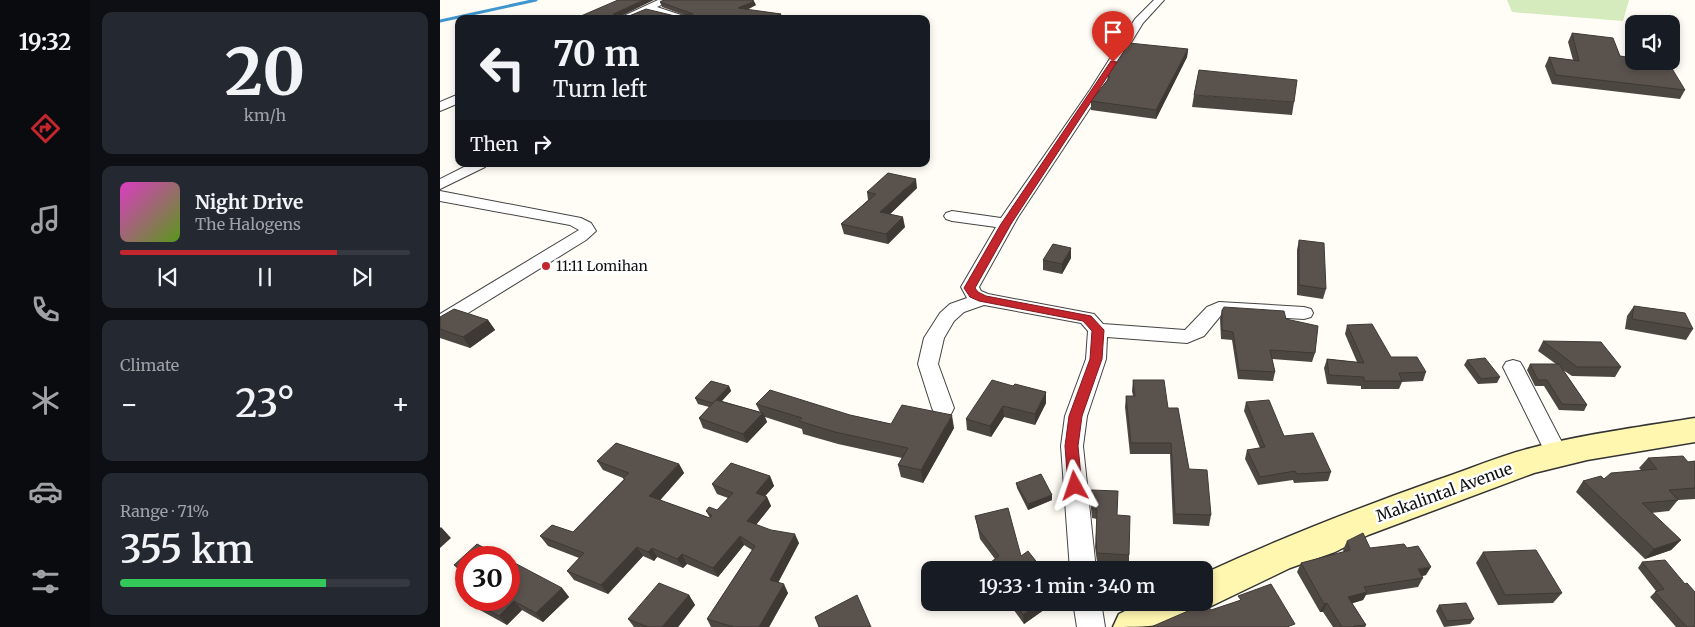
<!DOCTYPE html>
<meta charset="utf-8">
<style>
body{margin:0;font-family:Merriweather,serif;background:#242831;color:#f1f3f6;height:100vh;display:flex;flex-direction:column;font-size:19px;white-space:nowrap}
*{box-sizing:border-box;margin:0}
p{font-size:16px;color:#9ea1a6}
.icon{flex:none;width:28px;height:28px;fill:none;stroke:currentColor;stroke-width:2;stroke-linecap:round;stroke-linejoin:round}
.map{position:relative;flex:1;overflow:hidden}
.drawer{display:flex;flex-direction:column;gap:12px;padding:12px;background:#0d0f14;width:350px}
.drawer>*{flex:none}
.hud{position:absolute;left:15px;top:15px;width:475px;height:152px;border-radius:10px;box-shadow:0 2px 8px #0003;background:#171b24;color:#f1f3f6;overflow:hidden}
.controls{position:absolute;left:1185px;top:15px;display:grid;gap:10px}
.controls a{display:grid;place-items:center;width:55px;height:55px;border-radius:10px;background:#171b24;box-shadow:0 2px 8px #0003;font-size:25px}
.speed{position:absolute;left:15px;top:546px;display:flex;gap:10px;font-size:25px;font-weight:700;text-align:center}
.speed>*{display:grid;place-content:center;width:65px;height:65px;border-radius:50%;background:#171b24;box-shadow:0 2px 8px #0003;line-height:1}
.speed .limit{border:8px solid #d22;background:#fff;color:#111}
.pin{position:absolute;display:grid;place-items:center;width:42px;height:42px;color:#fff;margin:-51px -21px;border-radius:50% 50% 50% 0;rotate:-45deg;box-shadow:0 0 5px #0007}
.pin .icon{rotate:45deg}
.me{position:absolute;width:55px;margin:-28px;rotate:355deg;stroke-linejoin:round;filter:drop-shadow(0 0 4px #0008)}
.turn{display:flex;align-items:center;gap:18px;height:105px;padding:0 15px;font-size:22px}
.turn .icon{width:65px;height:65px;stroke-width:2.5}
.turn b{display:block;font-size:35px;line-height:42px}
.then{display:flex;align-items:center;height:48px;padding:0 15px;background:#0003;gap:10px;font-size:19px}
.big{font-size:38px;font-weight:600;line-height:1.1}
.drawer .widget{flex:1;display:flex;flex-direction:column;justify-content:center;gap:8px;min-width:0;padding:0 18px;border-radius:10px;background:#242831}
.drawer .dial{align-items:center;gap:0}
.dial b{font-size:65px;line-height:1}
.song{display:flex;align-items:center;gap:15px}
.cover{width:60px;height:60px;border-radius:8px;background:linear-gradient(135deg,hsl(310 70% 55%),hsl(90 70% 35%))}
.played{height:5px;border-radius:2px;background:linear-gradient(90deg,#c4262e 75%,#363941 75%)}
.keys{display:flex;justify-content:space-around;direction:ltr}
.heat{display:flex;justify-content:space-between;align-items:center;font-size:28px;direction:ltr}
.charge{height:8px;border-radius:4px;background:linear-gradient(90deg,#34c759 71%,#363941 0)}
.trip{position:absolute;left:481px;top:561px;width:292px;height:50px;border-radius:10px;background:#171b24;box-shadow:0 2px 8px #0003;font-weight:600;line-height:50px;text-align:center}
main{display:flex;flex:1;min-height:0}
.tab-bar{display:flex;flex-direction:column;width:90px;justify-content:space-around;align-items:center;background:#090b0e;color:#9ea1a6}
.tab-bar .icon{width:35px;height:35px}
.tab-bar .current{color:#c4262e}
.tab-bar b{font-size:22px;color:#f1f3f6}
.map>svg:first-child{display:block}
</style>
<main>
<nav class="tab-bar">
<b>19:32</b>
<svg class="icon current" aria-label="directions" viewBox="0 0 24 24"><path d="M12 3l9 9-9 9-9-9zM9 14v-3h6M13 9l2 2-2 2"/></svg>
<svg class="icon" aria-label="music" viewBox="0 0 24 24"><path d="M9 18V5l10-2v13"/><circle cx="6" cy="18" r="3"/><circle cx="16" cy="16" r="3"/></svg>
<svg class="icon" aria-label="phone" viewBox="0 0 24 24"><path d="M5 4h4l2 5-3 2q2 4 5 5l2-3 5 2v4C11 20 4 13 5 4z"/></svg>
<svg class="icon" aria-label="climate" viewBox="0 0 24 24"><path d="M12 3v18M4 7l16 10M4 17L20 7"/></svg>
<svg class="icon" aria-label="car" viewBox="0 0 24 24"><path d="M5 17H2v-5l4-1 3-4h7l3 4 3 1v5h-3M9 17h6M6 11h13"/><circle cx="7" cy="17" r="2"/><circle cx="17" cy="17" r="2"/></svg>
<svg class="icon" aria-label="filters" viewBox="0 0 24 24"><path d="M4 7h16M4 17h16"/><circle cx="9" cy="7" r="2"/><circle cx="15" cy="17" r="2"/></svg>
</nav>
<section class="drawer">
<div class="widget dial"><b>20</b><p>km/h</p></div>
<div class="widget">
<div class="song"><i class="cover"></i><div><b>Night Drive</b><p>The Halogens</p></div></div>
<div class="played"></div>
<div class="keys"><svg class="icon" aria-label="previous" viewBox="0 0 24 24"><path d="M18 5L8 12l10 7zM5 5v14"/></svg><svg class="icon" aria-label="pause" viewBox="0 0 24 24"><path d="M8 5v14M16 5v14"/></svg><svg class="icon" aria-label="next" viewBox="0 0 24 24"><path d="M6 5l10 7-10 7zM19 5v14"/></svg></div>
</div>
<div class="widget"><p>Climate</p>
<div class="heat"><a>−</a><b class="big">23°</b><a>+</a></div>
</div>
<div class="widget"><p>Range · 71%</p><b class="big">355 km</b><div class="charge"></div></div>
</section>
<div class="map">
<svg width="1255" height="627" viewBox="0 0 1255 627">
<rect width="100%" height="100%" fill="#fffdf5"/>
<path fill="#d5ebbd" d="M1067,0H1189L1183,21L1072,12Z"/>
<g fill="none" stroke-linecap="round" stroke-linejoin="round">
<path stroke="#3f96cf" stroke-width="3" d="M0,21L96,0"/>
<defs>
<g id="minor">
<path d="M218,0L229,1L217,7L253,19H237L207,12L191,19H177Z"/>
<path d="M714,0H724L703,23L662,90L578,217L539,287L541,291L548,294L654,314L663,324L745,330L767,307L779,302L864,307L871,309L873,313L871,317L864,319L782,314L764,336L747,343L667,337L666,359L647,416L643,446L656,570H630L621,446L625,416L646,359L648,331L641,323L544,305L524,312L514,321L504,338L498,364L514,408L511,414L503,416L495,414L492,408L478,364L484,338L500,313L510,304L527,298L521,287L556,227L512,221L506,219L504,216L506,213L512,211L561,218L650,90L695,19Z"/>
<path d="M19,94V103L0,111V102Z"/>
<path d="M30,164H47L45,167L0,189V179Z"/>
<path d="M0,191L141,218L151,223L156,231L146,240L7,326L0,328V314L139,230L130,225L0,201Z"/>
<path d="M1073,360L1080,362L1083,367L1128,454L1125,460L1117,463L1109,460L1106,454L1063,367L1066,362Z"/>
<path d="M633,602H661L665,627H637Z"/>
</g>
<path id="secondary" d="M1255,418V442L1147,460L1094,473L928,535L895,552L850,568L765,609L761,608C749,627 697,627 673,627L679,614L703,602H765V573C841,538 918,508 997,480C1028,470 1059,456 1091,448C1144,434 1200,427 1255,418Z"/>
</defs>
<use href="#minor" stroke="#444" stroke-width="2"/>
<use href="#secondary" stroke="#333" stroke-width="3"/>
<use href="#minor" fill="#fff" fill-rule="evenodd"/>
<use href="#secondary" fill="#fff6b0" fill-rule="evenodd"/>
</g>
<g fill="#4d4742">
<path d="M220,2L316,5L307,10L341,14L342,19H134L181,16H235L244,15L222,7Z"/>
<path d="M1132,33L1180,56L1245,90L1240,99L1112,84L1105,66L1109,57L1133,60L1128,42Z"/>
<path d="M748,49L747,57L716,119L651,110V101L667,80L668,76Z"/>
<path d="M754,95L854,102L852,115L752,107Z"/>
<path d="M477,188L450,214L465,227L448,244L404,234L401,224L428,200L427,192Z"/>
<path d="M859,240L886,289L883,299L857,295V250Z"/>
<path d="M631,258L622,274L603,270V260Z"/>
<path d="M1194,306L1253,329L1246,340L1185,329L1187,316Z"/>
<path d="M782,310L846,319L875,353L872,362L832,359L835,372L833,381L798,379L792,340L781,339L780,319Z"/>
<path d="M0,317L48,320L55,330L30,348L0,338Z"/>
<path d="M907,325L951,357L986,372L983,381L962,382L959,389H921V386L887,384L884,368L887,359L917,362L905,334Z"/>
<path d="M1103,341L1181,367L1175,377L1132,376L1123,370L1147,405L1144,411L1119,410L1104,386H1095L1087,370L1090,364H1116L1098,351Z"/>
<path d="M1027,360L1060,377L1057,383L1038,384L1024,365Z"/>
<path d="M693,380L728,408L749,469L771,515L769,526L733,524L730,454H690L685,407L686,396H693L692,391Z"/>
<path d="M289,386L291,391L282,401L320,412L316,404L410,415L451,424L514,428L483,483L461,477L458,465L462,458L398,444L363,434L362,429L325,417L327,422L307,443L263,428L259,418L269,407L258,404L255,398Z"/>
<path d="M573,386L606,392V403L595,425L564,417L551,437L527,430L526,419Z"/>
<path d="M806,402L844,436L891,472L888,481L854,483L853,480L818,485L805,459L807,450L820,448L804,411Z"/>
<path d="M1208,458L1248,462L1255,461V499L1238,500L1229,511L1211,513L1241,540L1231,550L1205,559L1136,492L1143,481L1164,479L1201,470L1199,468Z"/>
<path d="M157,461L239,464L244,473L220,500L270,518L266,511L277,510L288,498L277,494L272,484L330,476L334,486L325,496L327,497L331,506L316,525L359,543L338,583L348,593L329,627H271L267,619L312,550L304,545L278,577L247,564L243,568L217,557L214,561L203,556L168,594L134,580L127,571L139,558L108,546L100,536L133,532L184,479L183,478L163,470Z"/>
<path d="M576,483L612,495V500L588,510L577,488Z"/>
<path d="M651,490L677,515L689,555V564L657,562L655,547L657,519L652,518L650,499Z"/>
<path d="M535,516L581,556L603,570H552L551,562L555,559L540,539Z"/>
<path d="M907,541L930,548L986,575L982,576L983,578L978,587L926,595L923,600L912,603L926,625L925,627H893L883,612H880L857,572L861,563L904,552L903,550Z"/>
<path d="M1043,552L1122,593L1113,603L1058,605L1036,563Z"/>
<path d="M26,558V576L22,574L14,565Z"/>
<path d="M1202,562L1245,584L1255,627H1236L1210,597L1216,591L1198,568Z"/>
<path d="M122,588L129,597L103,622L82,610L67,625L29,604L20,595L26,590V600H69Z"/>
<path d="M249,595L255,605L238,627H194L188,619Z"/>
<path d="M568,602H615L584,624Z"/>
<path d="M999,605L1034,619L1030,624L1004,627L996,611Z"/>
</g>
<g fill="#3f3936">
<path d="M203,0H214L175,19L173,14Z"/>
<path d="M314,1L316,5L299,13L298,8Z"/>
<path d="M341,14L342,19H331Z"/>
<path d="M748,49L747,57L716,119V110Z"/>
<path d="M476,179L477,188L442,222L440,212Z"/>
<path d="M463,217L465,227L448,244L446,234Z"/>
<path d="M631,248V258L622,274V264Z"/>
<path d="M48,320L55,330L30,348L23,337Z"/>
<path d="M289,386L291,391L275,408L273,403Z"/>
<path d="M606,392V403L595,425V414Z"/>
<path d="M563,406L564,417L551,437L550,426Z"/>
<path d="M323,413L327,422L307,443L303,434Z"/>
<path d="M512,415L514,428L483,483L481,470Z"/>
<path d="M239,464L244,473L215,506L209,496Z"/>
<path d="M330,476L334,486L320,502L316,493Z"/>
<path d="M612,495V500L588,510V504Z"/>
<path d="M327,497L331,506L311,531L307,521Z"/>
<path d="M1,527L11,538L0,548V528Z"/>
<path d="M355,534L359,543L334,590L330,580Z"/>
<path d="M300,536L304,545L278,577L273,568Z"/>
<path d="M1241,540L1231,550L1205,559L1214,549Z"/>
<path d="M197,547L203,556L168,594L161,585Z"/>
<path d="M212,548L217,557L214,561L208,552Z"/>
<path d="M242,554L247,564L243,568L237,559Z"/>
<path d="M991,567L986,575L973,578L978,569Z"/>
<path d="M344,584L348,593L329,627H319Z"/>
<path d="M122,588L129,597L103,622L96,613Z"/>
<path d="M927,592L923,600L904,606L908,597Z"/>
<path d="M249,595L255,605L238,627H222Z"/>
<path d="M74,601L82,610L67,625L59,616Z"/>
<path d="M601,602H615L584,624L583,615Z"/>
<path d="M887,603L883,612H880L884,604Z"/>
</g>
<g fill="#5a524d" stroke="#3f3936">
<path d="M178,0H203L173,14L175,16H189L206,9L235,16L253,14L220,2L224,0H311L314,1L298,8L341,14L331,19H204L196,17L192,19H134Z"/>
<path d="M1132,33L1173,38L1180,56L1194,58V61H1221L1228,62L1245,90L1116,75L1109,57L1139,61Z"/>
<path d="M689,43L748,49L716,110L651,101L670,77L668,76Z"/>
<path d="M759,70L857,80L854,102L754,95Z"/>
<path d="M448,173L476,179L440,212L463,217L446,234L401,224L436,194L427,192Z"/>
<path d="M859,240L884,243L886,289L859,285Z"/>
<path d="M613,244L631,248L622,264L603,260Z"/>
<path d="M1194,306L1245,313L1253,329L1192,319Z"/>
<path d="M784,307L844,311L846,319L878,326L875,353L830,350L835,372L799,370L793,332L782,330V310Z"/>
<path d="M14,309L48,320L23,337L0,329V317Z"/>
<path d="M932,324L951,357H977L986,372L959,373L962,381H924V377L889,375L887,359L924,363L907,325Z"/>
<path d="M1103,341L1161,342L1181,367H1137Z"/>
<path d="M1045,358L1060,377L1041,379L1027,360Z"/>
<path d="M1090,364H1119L1147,405L1122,404L1107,380H1098Z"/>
<path d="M552,380L573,386L575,384L606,392L595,414L563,406L550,426L526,419Z"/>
<path d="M693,380H724L728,408H738L749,469L767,470L771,515L735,514L731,443H691L686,396H695Z"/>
<path d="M271,381L289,386L273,403L255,398Z"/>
<path d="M330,390L410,415L451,424L462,405L512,415L481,470L458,465L468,448L395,432L359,421L362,418L316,404Z"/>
<path d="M276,400L323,413L303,434L259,418Z"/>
<path d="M829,400L844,436L873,433L891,472L857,474L855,471L820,477L807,450L825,447L806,402Z"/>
<path d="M176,443L239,464L209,496L270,518L272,516L266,511L269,507L277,510L293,493L272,484L291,463L330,476L316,493L327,497L307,521L331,530L355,534L330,580L344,584L319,627H294L267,619L315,546L300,536L273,568L242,554L237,559L212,548L208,552L197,547L161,585L127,571L144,553L100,536L112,525L133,532L185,479L183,478L189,473L157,461Z"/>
<path d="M1243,456L1248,462L1255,461V488L1229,490L1238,500L1202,503L1241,540L1214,549L1143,481L1161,476L1164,479L1171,473L1217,469L1208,458Z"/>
<path d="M601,474L612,495L588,504L576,483Z"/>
<path d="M651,490L678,491L677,515L690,516L689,555L657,553L656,538L657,509H653Z"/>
<path d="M568,508L581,556L588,551L603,570H557L551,562L559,556L539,530L535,516Z"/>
<path d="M923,533L930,548L964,544L967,548L978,546L991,567L978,569L983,578L924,587L927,592L908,597L926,625L914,626V627H902L887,603L884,604L861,563L910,550L907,541Z"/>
<path d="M37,544L63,558H26V571L14,565Z"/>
<path d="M1096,550L1122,593L1065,595L1043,552Z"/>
<path d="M69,560L122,588L96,613L74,601L59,616L29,600H69Z"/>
<path d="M1225,560L1245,584L1247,583L1255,592V627H1247L1215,592L1224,589L1202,562Z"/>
<path d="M219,583L249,595L222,627H208L188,619Z"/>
<path d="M831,584L855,624L847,627H711L748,611L760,602H765L771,610L801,600L798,596Z"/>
<path d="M26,590V598L20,595Z"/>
<path d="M417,595L431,627H379L375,617Z"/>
<path d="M574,602H601L583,615Z"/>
<path d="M1026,603L1034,619L1007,621L999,605Z"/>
</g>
<path fill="#c4262e" stroke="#7f191e" d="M671,61L677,62L571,224L535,288L538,292L546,296L651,316L664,330L662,359L642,416L638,446L642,486L640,491L635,492L630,491L628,486L625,446L629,416L650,359L652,331L643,321L539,301L530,297L524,288L561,224Z"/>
<circle fill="#c4262e" stroke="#fff" stroke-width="2" cx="106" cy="266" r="5"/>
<g text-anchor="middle" stroke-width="5" stroke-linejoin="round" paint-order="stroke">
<g font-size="14" fill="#111" stroke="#fff" text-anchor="start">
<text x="116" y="271">11:11 Lomihan</text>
</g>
<g font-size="16" fill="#111" stroke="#fff">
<text transform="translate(1004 492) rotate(-20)" y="6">Makalintal Avenue</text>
</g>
</g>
</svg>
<div class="controls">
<a><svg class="icon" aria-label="sound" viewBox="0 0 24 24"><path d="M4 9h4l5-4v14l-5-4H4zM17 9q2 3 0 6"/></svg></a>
</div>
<div class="speed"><div class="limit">30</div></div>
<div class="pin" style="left:673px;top:62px;background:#d93025"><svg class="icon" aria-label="arrive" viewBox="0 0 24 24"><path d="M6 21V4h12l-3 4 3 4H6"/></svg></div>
<svg class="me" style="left:635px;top:486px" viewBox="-20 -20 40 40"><path d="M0-17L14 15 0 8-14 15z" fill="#c4262e" stroke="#fff" stroke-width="4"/></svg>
<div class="trip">19:33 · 1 min · 340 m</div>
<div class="hud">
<div class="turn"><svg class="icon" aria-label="left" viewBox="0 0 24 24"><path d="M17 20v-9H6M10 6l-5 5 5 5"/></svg><div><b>70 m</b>Turn left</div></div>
<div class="then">Then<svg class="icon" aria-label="right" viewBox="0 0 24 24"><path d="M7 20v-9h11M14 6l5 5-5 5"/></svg></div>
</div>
</div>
</main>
